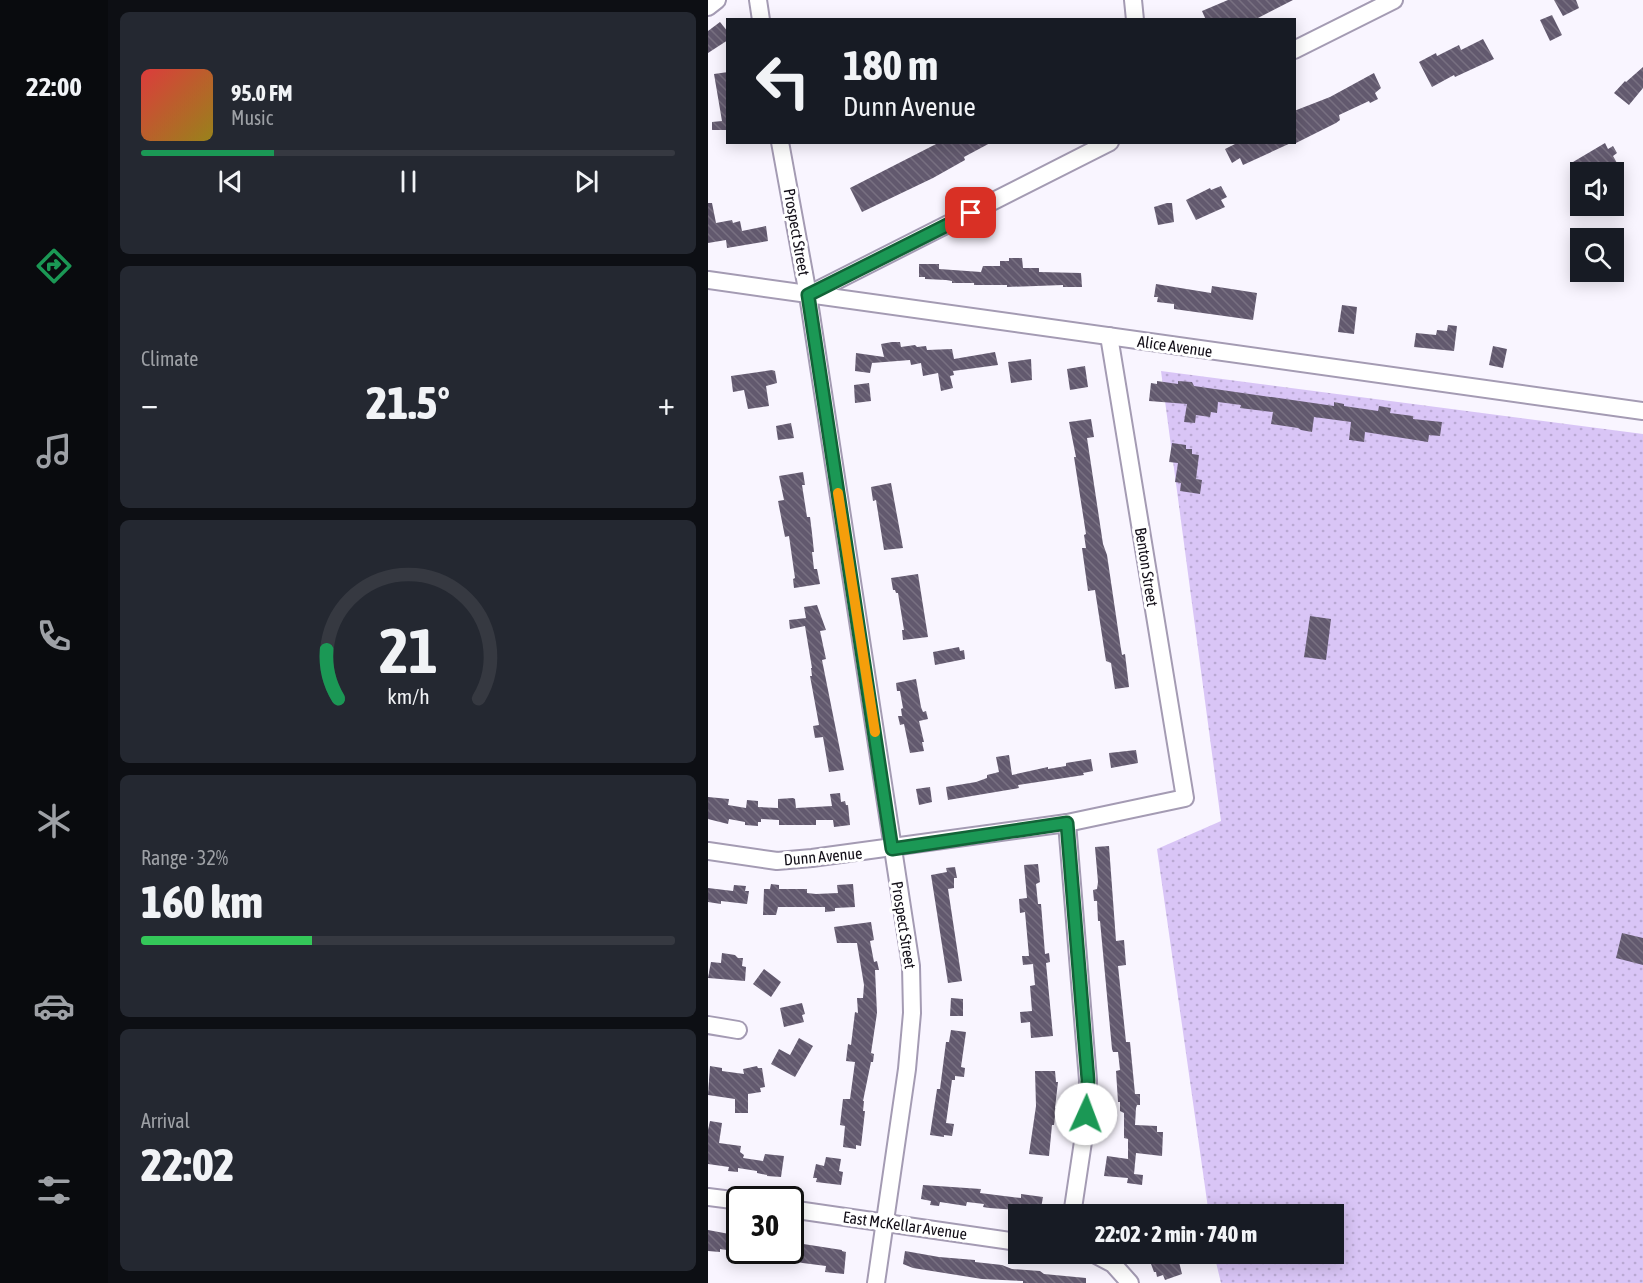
<!DOCTYPE html>
<meta charset="utf-8">
<style>
body{margin:0;font-family:"Asap Condensed",sans-serif;background:#242831;color:#f1f3f6;height:100vh;display:flex;flex-direction:column;font-size:22px;white-space:nowrap}
*{box-sizing:border-box;margin:0}
p{font-size:20px;color:#9ea1a6}
.icon{flex:none;width:33px;height:33px;fill:none;stroke:currentColor;stroke-width:2;stroke-linecap:round;stroke-linejoin:round}
.map{position:relative;flex:1;overflow:hidden}
.drawer{display:flex;flex-direction:column;gap:12px;padding:12px;background:#0d0f14;width:600px}
.drawer>*{flex:none}
.hud{position:absolute;left:18px;top:18px;width:570px;height:126px;border-radius:0px;box-shadow:0 3px 15px #0003;background:#171b24;color:#f1f3f6;overflow:hidden}
.buttons{position:absolute;left:862px;top:162px;display:grid;gap:12px}
.buttons a{display:grid;place-items:center;width:54px;height:54px;border-radius:0px;background:#171b24;box-shadow:0 3px 15px #0003;font-size:30px}
.speed{position:absolute;left:18px;top:1186px;display:flex;gap:12px;font-size:30px;font-weight:700;text-align:center}
.speed>*{display:grid;place-content:center;width:78px;height:78px;border-radius:50%;background:#171b24;box-shadow:0 3px 15px #0003;line-height:1}
.speed .limit{border:3px solid #111;border-radius:9px;background:#fff;color:#111}
.pin{position:absolute;display:grid;place-items:center;width:51px;height:51px;color:#fff;margin:-26px;border-radius:12px;box-shadow:0 3px 9px #0006}
.me{position:absolute;width:66px;margin:-33px;rotate:2deg;stroke-linejoin:round;filter:drop-shadow(0 0 4px #0008)}
.turn{display:flex;align-items:center;gap:21px;height:126px;padding:0 18px;font-size:27px}
.turn .icon{width:78px;height:78px;stroke-width:2.5}
.turn b{display:block;font-size:42px;line-height:51px}
.big{font-size:45px;font-weight:800;line-height:1.1}
.drawer .tile{flex:1;display:flex;flex-direction:column;justify-content:center;gap:9px;min-width:0;padding:0 21px;border-radius:9px;background:#242831}
.drawer .dial{align-items:center;gap:0}
.dial svg{height:156px;overflow:visible;fill:none;stroke:#363941;stroke-width:7;stroke-linecap:round;text-anchor:middle}
.dial text{fill:#f1f3f6;stroke:none}
.song{display:flex;align-items:center;gap:18px}
.cover{width:72px;height:72px;border-radius:9px;background:linear-gradient(135deg,hsl(0 70% 55%),hsl(50 70% 35%))}
.played{height:6px;border-radius:3px;background:linear-gradient(90deg,#1b9855 25%,#363941 25%)}
.keys{display:flex;justify-content:space-around;direction:ltr}
.heat{display:flex;justify-content:space-between;align-items:center;font-size:33px;direction:ltr}
.charge{height:9px;border-radius:4px;background:linear-gradient(90deg,#34c759 32%,#363941 0)}
.trip{position:absolute;left:300px;top:1204px;width:336px;height:60px;border-radius:0px;background:#171b24;box-shadow:0 3px 15px #0003;font-weight:800;line-height:60px;text-align:center}
main{display:flex;flex:1;min-height:0}
.tabs{display:flex;flex-direction:column;width:108px;justify-content:space-around;align-items:center;background:#090b0e;color:#9ea1a6}
.tabs .icon{width:42px;height:42px}
.tabs .current{color:#1b9855}
.tabs b{font-size:27px;color:#f1f3f6}
.map>svg:first-child{display:block}
</style>
<main>
<nav class="tabs">
<b>22:00</b>
<svg class="icon current" aria-label="directions" viewBox="0 0 24 24"><path d="M12 3l9 9-9 9-9-9zM9 14v-3h6M13 9l2 2-2 2"/></svg>
<svg class="icon" aria-label="music" viewBox="0 0 24 24"><path d="M9 18V5l10-2v13"/><circle cx="6" cy="18" r="3"/><circle cx="16" cy="16" r="3"/></svg>
<svg class="icon" aria-label="phone" viewBox="0 0 24 24"><path d="M5 4h4l2 5-3 2q2 4 5 5l2-3 5 2v4C11 20 4 13 5 4z"/></svg>
<svg class="icon" aria-label="climate" viewBox="0 0 24 24"><path d="M12 3v18M4 7l16 10M4 17L20 7"/></svg>
<svg class="icon" aria-label="car" viewBox="0 0 24 24"><path d="M5 17H2v-5l4-1 3-4h7l3 4 3 1v5h-3M9 17h6M6 11h13"/><circle cx="7" cy="17" r="2"/><circle cx="17" cy="17" r="2"/></svg>
<svg class="icon" aria-label="filters" viewBox="0 0 24 24"><path d="M4 7h16M4 17h16"/><circle cx="9" cy="7" r="2"/><circle cx="15" cy="17" r="2"/></svg>
</nav>
<section class="drawer">
<div class="tile">
<div class="song"><i class="cover"></i><div><b>95.0 FM</b><p>Music</p></div></div>
<div class="played"></div>
<div class="keys"><svg class="icon" aria-label="previous" viewBox="0 0 24 24"><path d="M18 5L8 12l10 7zM5 5v14"/></svg><svg class="icon" aria-label="pause" viewBox="0 0 24 24"><path d="M8 5v14M16 5v14"/></svg><svg class="icon" aria-label="next" viewBox="0 0 24 24"><path d="M6 5l10 7-10 7zM19 5v14"/></svg></div>
</div>
<div class="tile"><p>Climate</p>
<div class="heat"><a>−</a><b class="big">21.5°</b><a>+</a></div>
</div>
<div class="tile dial"><svg viewBox="0 0 100 80">
<path d="M14 69A42 42 0 1 1 86 69"/>
<path d="M14 69A42 42 0 0 1 8 44" stroke="#1b9855"/>
<text x="50" y="56" font-size="32" font-weight="700">21</text>
<text x="50" y="72" font-size="11">km/h</text>
</svg></div>
<div class="tile"><p>Range · 32%</p><b class="big">160 km</b><div class="charge"></div></div>
<div class="tile"><p>Arrival</p><b class="big">22:02</b></div>
</section>
<div class="map">
<svg width="935" height="1283" viewBox="0 0 935 1283">
<defs>
<pattern id="grass-dots" width="8" height="8" patternUnits="userSpaceOnUse" patternTransform="scale(1.5)"><rect width="8" height="8" fill="#d9c5f6"/><path d="M2 2h.1M6 6h.1" fill="none" stroke="#b9a8d2" stroke-width="1.8" stroke-linecap="round"/></pattern>
<pattern id="building-back-hatch" width="6" height="6" patternUnits="userSpaceOnUse" patternTransform="scale(1.5)"><rect width="6" height="6" fill="#62596e"/><path d="M-1 5l2 2M0 0l6 6M5-1l2 2" fill="none" stroke="#787081"/></pattern>
</defs>
<rect width="100%" height="100%" fill="#f9f5ff"/>
<path fill="url(#grass-dots)" d="M453,371L935,434V1283H513L506,1254H626V1215H501L449,849L513,821Z"/>
<g fill="url(#building-back-hatch)">
<path d="M520,0H585L546,20H498L494,11Z"/>
<path d="M846,0H868L871,8L855,16Z"/>
<path d="M844,15L854,35L842,41L832,20Z"/>
<path d="M12,22L20,32V40L0,53V31Z"/>
<path d="M775,39L786,59L747,77L746,75L724,87L711,62L728,53L729,56L751,45L753,50Z"/>
<path d="M935,67V88L921,105L906,93L917,81L918,82Z"/>
<path d="M20,72V130H4V122L14,121L6,74Z"/>
<path d="M666,73L673,88L667,93L670,99L662,103L661,101L631,115L632,120L628,123L586,144V111L622,97Z"/>
<path d="M232,142H284L256,157L257,160L225,178L154,212L142,188Z"/>
<path d="M531,142H585L535,165L532,158L524,163L517,149Z"/>
<path d="M897,143L900,149L905,146L909,153L905,156L909,163L892,172H871L865,162Z"/>
<path d="M513,186L519,197L513,200L517,207L488,220L478,200L502,188L503,190Z"/>
<path d="M0,203H4L8,223L24,220L25,223L32,221L34,231L58,226L60,241L19,248L18,240L0,243Z"/>
<path d="M459,203H464L466,222L450,225L446,207Z"/>
<path d="M301,258H314L315,268H331V272L373,273L374,287H355V285L299,287V285H266V283H244V281L238,280L217,279V277H211V264H231V269L273,272L275,266H292V261H301Z"/>
<path d="M448,284L503,293L504,286L549,293L545,320L466,309V304L449,302L450,297H446Z"/>
<path d="M634,305L649,307L646,334L630,332Z"/>
<path d="M740,325L749,326L746,351L706,347L708,333L728,335L729,330L739,331Z"/>
<path d="M184,342H192L193,347L207,345L209,347L218,346L219,350L244,349L246,359L287,352L290,365L245,371L246,375L242,376L245,388L233,391L230,373L215,376L213,363L203,365L202,360L164,363L162,373L147,371L148,353L176,357L173,344Z"/>
<path d="M785,346L799,349L795,368L781,365Z"/>
<path d="M323,359L324,380L303,383L300,362Z"/>
<path d="M377,366L380,387L362,390L359,369Z"/>
<path d="M64,370L67,371L69,383L58,386L61,406L40,409L36,390L25,392L23,376Z"/>
<path d="M449,381L470,384V381L484,382L486,386L626,406V402L636,404V406L670,411L671,406L683,408L682,413L705,416V419L734,422L732,436L721,435L720,442L657,432L656,442L642,440H641L643,422L606,417L604,432L593,430L590,428L563,424L565,412L532,408L533,405L510,402L509,413L503,412L502,417L488,415L487,423L476,422L479,404L441,401L443,383L449,384Z"/>
<path d="M161,383L163,401L147,403L146,385Z"/>
<path d="M383,419L386,437L379,438L395,544L399,555L412,643L414,655L417,654L421,687L407,689L403,663L398,661L387,590L380,591L374,548H378L376,535L378,534L366,457H368L361,422Z"/>
<path d="M83,423L86,438L70,440L68,426Z"/>
<path d="M464,443L478,445V449H484V454L491,455L488,479L494,480L492,494L472,491L473,483L467,482L470,463L461,462Z"/>
<path d="M95,472L97,485H94L99,517H102L104,533L106,552H104L106,569H109L112,584L86,588L85,579L87,578L81,536L77,537L70,501L76,500L71,476Z"/>
<path d="M183,483L195,548L176,550L168,500L165,501L163,487Z"/>
<path d="M210,574L220,637L195,640L194,630H196L190,593H188L187,590H185L183,578Z"/>
<path d="M109,605L118,630L112,631L118,659L114,660L136,770L121,772L115,737L107,738L105,726L111,725L102,676H104L103,668H104L97,626L82,629L81,620L98,618L96,607Z"/>
<path d="M602,616L623,619L618,660L596,657Z"/>
<path d="M251,647L252,651L256,650L257,659L227,665L225,652Z"/>
<path d="M208,679L213,707L215,712L218,711L220,719L211,721L216,742H214L216,751L202,753L196,724L192,725L190,716H194L193,709L195,708L192,691H189L188,683Z"/>
<path d="M428,750L430,763L403,768L401,753Z"/>
<path d="M301,755L304,775L340,767V769L358,766V763L383,759L385,771L375,773L376,775L310,785L311,788L240,800L238,787L268,782L279,778V775L291,772L288,757Z"/>
<path d="M222,787L224,802L211,805L208,789Z"/>
<path d="M132,793L133,802L137,801L138,805H140L142,825L126,827L125,820H108V825H71V820L53,819V822H50V826L37,825V822L21,819L20,824L0,819V797L21,799L20,805L38,808L39,800L50,801V807L70,808V799L85,798L87,799L88,808L124,806L122,794Z"/>
<path d="M401,846L408,941L416,940L418,965L410,966L418,1042H422L427,1094H432V1105H429L428,1108L427,1125L449,1126V1132H455L454,1156L428,1153L426,1174L435,1175L434,1185L419,1183L420,1178L396,1176L399,1156L420,1159V1139L416,1138V1113L412,1111V1102H410L408,1071L412,1070L410,1052H405L404,1049L392,921H390L389,901H386L385,890L389,889L390,882L387,847Z"/>
<path d="M330,864L332,882L328,884L330,904H333L337,954L341,953L342,962L338,963L345,1036L323,1038L322,1022L313,1023L312,1012L324,1011L322,986L327,985L325,964L315,965L314,956H321L317,912L312,913L311,899L319,898L316,865Z"/>
<path d="M247,867L249,878H246V888L240,889L254,981L240,983L223,875L239,872L238,868Z"/>
<path d="M63,884L71,885V889H99V893L108,894L130,893L129,885L145,884L147,907L127,908V911L117,912V907H70L68,915H55L56,889H62Z"/>
<path d="M26,885L38,886L37,891H41L39,904L13,901V904L0,902V888L25,891Z"/>
<path d="M163,922L166,940L162,941L166,962L169,961L171,970H167L169,1013L163,1053L166,1054L165,1062H163L155,1101H156L155,1111H157L153,1146L148,1145V1149L135,1147L137,1126L132,1125L135,1099H142L147,1062L138,1061L140,1044L143,1045L147,1012L150,1013L149,998H155L156,985L149,943H129L126,927Z"/>
<path d="M914,933L935,938V965L908,958Z"/>
<path d="M14,953L27,955L30,958H35L34,966L38,967L37,981L0,978L3,962L13,963Z"/>
<path d="M56,969L73,982L63,997L45,984Z"/>
<path d="M243,998L255,999V1016H242Z"/>
<path d="M94,1003L97,1014L94,1015L96,1022L76,1027L72,1008Z"/>
<path d="M243,1030L258,1032L253,1067L257,1068L256,1077L247,1076V1080H244L238,1123L246,1124L244,1136L236,1135V1137L222,1135L229,1089H232L238,1042H241Z"/>
<path d="M91,1038L105,1046L87,1077L63,1064L71,1049L82,1055Z"/>
<path d="M2,1066L14,1068V1071L36,1074L35,1069L49,1066L50,1068H54L57,1087L52,1088L53,1092L40,1094V1113H27V1099L0,1095Z"/>
<path d="M327,1071H347L348,1082H350L347,1108H350V1117H347L346,1125H344L341,1156L321,1154L328,1106Z"/>
<path d="M2,1121L14,1123L11,1143L33,1146L32,1152L36,1155L35,1158L55,1161L57,1154L76,1156L73,1177L59,1176V1175L49,1173V1171L30,1168V1172L20,1171L21,1167L0,1164V1130Z"/>
<path d="M118,1157L133,1159L131,1171L135,1172L133,1185L108,1182L109,1178H105L108,1164L116,1166Z"/>
<path d="M215,1185L273,1189L272,1193L313,1198V1194L335,1197L333,1208L328,1207L327,1213H322L321,1215H319L313,1214L311,1210L281,1208L275,1207L276,1204L259,1202L258,1206L232,1202L231,1206L222,1205L223,1201L213,1199Z"/>
<path d="M0,1230L32,1236V1252L12,1249V1252L0,1251Z"/>
<path d="M89,1243L134,1250V1251L138,1252L136,1274L117,1272L118,1266L87,1262Z"/>
<path d="M197,1251L231,1257L267,1260V1262L294,1265L304,1269L332,1271L336,1274L378,1278V1283H315V1281L274,1279L205,1268L195,1264Z"/>
<path d="M464,1254H469L474,1274L457,1280L455,1275L449,1277L448,1272H446L443,1264H445L444,1260Z"/>
</g>
<g fill="none" stroke-linecap="round" stroke-linejoin="round">
<defs>
<g id="minor">
<path d="M50,0L53,20"/>
<path d="M425,0L427,20"/>
<path d="M0,7L9,0"/>
<path d="M586,50L686,0"/>
<path d="M72,142L100,295L203,966L204,1013L199,1069L168,1283"/>
<path d="M0,280L935,411"/>
<path d="M100,295L402,142"/>
<path d="M359,823L380,1080L379,1115L364,1215"/>
<path d="M0,851L69,861L104,858L359,823L477,798L401,336"/>
<path d="M0,1025L30,1030"/>
<path d="M0,1197L32,1201"/>
<path d="M82,1209L310,1242"/>
<path d="M386,1254L405,1264L422,1283"/>
</g>
</defs>
<use href="#minor" stroke="#a49bb3" stroke-width="20"/>
<use href="#minor" stroke="#fff" stroke-width="16"/>
</g>
<g fill="none" stroke-linecap="round" stroke-linejoin="round">
<defs>
<path id="route" d="M263,213L100,295L184,849L359,823L380,1080L378,1114"/>
</defs>
<use href="#route" stroke="#126337" stroke-width="15"/>
<use href="#route" stroke="#1b9855" stroke-width="10"/>
<path stroke="#f59e0b" stroke-width="10" d="M130,493L167,732"/>
</g>
<g text-anchor="middle" stroke-width="6" stroke-linejoin="round" paint-order="stroke">
<g font-size="16" fill="#130f18" stroke="#fff">
<text transform="translate(89 232) rotate(80)" y="6">Prospect Street</text>
<text transform="translate(467 346) rotate(8)" y="6">Alice Avenue</text>
<text transform="translate(439 567) rotate(81)" y="6">Benton Street</text>
<text transform="translate(115 856) rotate(-5)" y="6">Dunn Avenue</text>
<text transform="translate(196 925) rotate(81)" y="6">Prospect Street</text>
<text transform="translate(197 1225) rotate(8)" y="6">East McKellar Avenue</text>
</g>
</g>
</svg>
<div class="buttons">
<a><svg class="icon" aria-label="sound" viewBox="0 0 24 24"><path d="M4 9h4l5-4v14l-5-4H4zM17 9q2 3 0 6"/></svg></a>
<a><svg class="icon" aria-label="search" viewBox="0 0 24 24"><circle cx="10" cy="10" r="6"/><path d="M15 15l6 6"/></svg></a>
</div>
<div class="speed"><div class="limit">30</div></div>
<div class="pin" style="left:263px;top:213px;background:#d93025"><svg class="icon" aria-label="arrive" viewBox="0 0 24 24"><path d="M6 21V4h12l-3 4 3 4H6"/></svg></div>
<svg class="me" style="left:378px;top:1114px" viewBox="-20 -20 40 40"><circle r="19" fill="#fff"/><path d="M0-13L10 11 0 6-10 11z" fill="#1b9855"/></svg>
<div class="trip">22:02 · 2 min · 740 m</div>
<div class="hud">
<div class="turn"><svg class="icon" aria-label="left" viewBox="0 0 24 24"><path d="M17 20v-9H6M10 6l-5 5 5 5"/></svg><div><b>180 m</b>Dunn Avenue</div></div>
</div>
</div>
</main>
